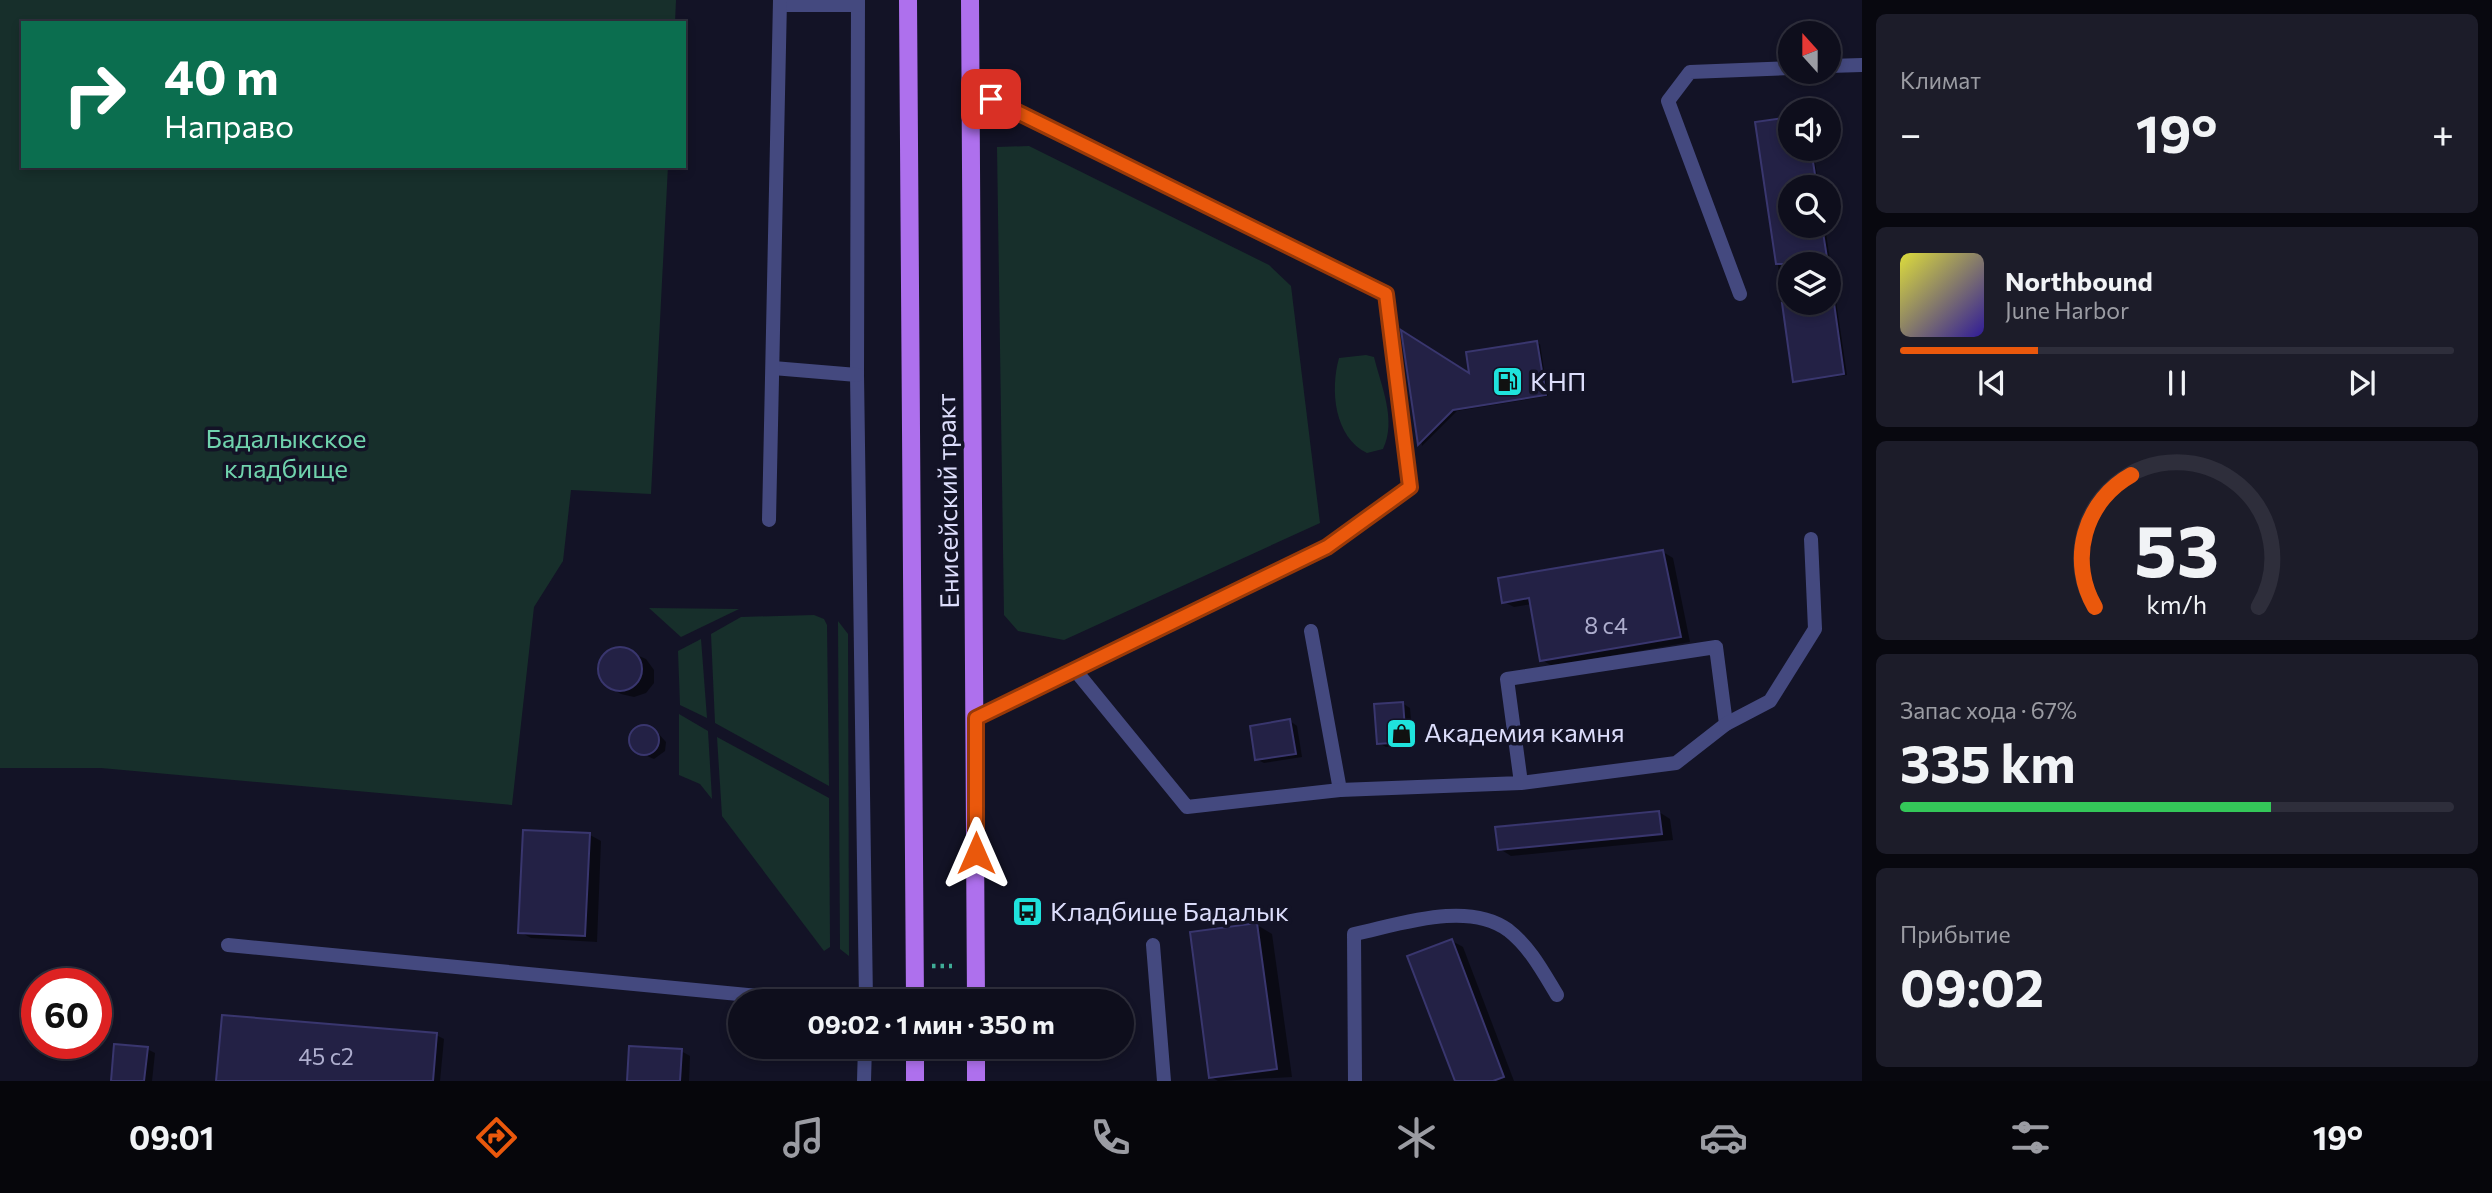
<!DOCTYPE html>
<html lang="ru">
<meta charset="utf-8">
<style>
body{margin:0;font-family:Commissioner,sans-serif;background:#1c1c29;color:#f1f3f6;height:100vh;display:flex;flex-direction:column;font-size:26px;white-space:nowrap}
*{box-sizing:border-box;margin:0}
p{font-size:23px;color:#9b9ca3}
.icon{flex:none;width:38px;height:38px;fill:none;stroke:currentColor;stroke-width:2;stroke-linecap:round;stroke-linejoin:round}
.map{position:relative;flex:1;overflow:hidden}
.side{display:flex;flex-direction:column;gap:14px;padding:14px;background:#08080f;width:630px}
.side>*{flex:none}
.banner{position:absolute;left:21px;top:21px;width:665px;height:147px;border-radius:0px;box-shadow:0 4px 10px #0003,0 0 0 2px #2e2e3b;background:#0b6e4f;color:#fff;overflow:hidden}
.needle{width:46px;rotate:339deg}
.fabs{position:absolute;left:1778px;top:21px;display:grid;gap:14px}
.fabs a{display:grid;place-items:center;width:63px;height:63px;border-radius:50%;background:#0e0e1c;box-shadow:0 4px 10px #0003,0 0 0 2px #2e2e3b;font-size:35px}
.speed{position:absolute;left:21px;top:968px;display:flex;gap:14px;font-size:35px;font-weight:700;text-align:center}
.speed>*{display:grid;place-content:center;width:91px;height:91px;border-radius:50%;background:#0e0e1c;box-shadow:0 4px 10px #0003,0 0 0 2px #2e2e3b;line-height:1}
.speed .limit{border:10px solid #d22;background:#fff;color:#111}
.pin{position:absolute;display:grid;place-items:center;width:60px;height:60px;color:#fff;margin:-30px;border-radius:14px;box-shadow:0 4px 10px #0006}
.me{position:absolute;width:77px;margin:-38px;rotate:0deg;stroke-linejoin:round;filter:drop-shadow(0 0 5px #0008)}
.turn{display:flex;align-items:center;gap:24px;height:147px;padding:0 28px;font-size:32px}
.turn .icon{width:91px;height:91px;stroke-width:2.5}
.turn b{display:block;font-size:49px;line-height:60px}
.big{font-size:52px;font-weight:700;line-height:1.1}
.side .card{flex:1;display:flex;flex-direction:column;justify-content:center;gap:10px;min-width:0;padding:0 24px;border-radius:10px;background:#1c1c29}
.side .dial{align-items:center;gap:0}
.dial svg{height:182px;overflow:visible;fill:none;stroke:#2e2e3b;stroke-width:7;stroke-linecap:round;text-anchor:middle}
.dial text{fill:#f1f3f6;stroke:none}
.song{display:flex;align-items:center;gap:21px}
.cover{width:84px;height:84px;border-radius:10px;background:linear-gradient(135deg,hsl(60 70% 55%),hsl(250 70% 35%))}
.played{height:7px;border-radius:4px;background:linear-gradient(90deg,#ea580c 25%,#2e2e3b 25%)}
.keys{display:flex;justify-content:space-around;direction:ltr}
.heat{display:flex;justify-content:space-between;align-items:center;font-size:38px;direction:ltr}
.charge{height:10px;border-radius:5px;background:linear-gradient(90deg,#34c759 67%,#2e2e3b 0)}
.trip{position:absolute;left:728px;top:989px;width:406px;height:70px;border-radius:35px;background:#0e0e1c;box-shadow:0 4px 10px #0003,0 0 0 2px #2e2e3b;font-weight:700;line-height:70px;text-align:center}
.tab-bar{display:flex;height:112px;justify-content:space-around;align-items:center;background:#06060b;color:#9b9ca3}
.tab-bar .icon{width:49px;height:49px}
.tab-bar .current{color:#ea580c}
.tab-bar b{font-size:32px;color:#f1f3f6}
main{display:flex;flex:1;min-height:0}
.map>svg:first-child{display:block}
</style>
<main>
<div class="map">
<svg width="1862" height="1081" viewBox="0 0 1862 1081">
<rect width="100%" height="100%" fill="#131326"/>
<g fill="#172f2b">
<path d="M0,0H676L675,23H23V166H668L651,494L571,490L563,561L534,607L512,805L101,768H0Z"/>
<path d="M1029,146L1269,265L1291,286L1320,523L1064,640L1018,631L1004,615L997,147Z"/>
<path d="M1366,355L1374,357C1381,386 1397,420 1383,449L1367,453C1334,437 1330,390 1339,358Z"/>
<path d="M649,608L739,609L681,637Z"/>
<path d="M814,615L824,619L827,625L829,786L715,723L711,634L741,617Z"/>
<path d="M838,621L848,634L849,956L840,949Z"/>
<path d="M701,639L707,718L680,705L678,651Z"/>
<path d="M679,714L708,731L712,799L700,784L679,775Z"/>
<path d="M717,737L829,798L830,947L824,951L722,816Z"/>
</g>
<g fill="#0007" fill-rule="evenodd">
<path d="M1790,119V149H1813L1819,187H1790V226H1825L1847,375L1798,382L1795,380L1757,124ZM1790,264H1829V303H1790Z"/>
<path d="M1403,334L1471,376L1537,343L1540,344L1548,396L1457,411L1422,446Z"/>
<path d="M1663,552L1673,558L1690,642L1552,666L1542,660L1532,604L1514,607L1504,602Z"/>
<path d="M620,648L646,659L654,670V683L646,693L634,697L621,694L608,686L600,676V662L608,652Z"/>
<path d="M1402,703L1410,708L1413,745L1386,747L1379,743Z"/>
<path d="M1290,721L1297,726L1302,757L1264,763L1256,759Z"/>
<path d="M640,727L657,732L666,742L665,751L654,759L637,752L631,745V736Z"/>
<path d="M1659,812L1670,819L1673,840L1511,856L1500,849Z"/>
<path d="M590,835L601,841L597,942L531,938L520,932Z"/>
<path d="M1257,925L1272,934L1292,1077L1218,1081L1211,1077Z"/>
<path d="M1452,941L1463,947L1514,1081H1457Z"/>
<path d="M436,1035L444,1039L440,1081H218Z"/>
<path d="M147,1049L155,1053L152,1081H113Z"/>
<path d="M681,1051L690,1056L689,1081H629Z"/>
</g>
<g fill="#232145" stroke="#39366e" stroke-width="2">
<path d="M1790,117V149H1811L1817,187H1790V226H1822L1828,264H1776L1755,122Z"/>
<path d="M1782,303H1834L1844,374L1793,382Z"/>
<path d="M1401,330L1469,373L1466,352L1537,341L1546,395L1453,410L1418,445Z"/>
<path d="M1663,550L1681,637L1540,661L1529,598L1502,603L1498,578Z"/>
<circle cx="620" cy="669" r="22"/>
<path d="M1403,702L1406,742L1377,744L1374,704Z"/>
<path d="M1290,719L1296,754L1255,760L1250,726Z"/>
<circle cx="644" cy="740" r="15"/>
<path d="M1659,811L1662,834L1498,850L1495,827Z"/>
<path d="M523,830L590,833L585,936L518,933Z"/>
<path d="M1257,923L1277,1069L1209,1078L1190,932Z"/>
<path d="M1452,939L1504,1077L1493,1081H1455L1407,956Z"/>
<path d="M222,1015L437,1033L433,1081H216Z"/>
<path d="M114,1044L148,1047L144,1081H111Z"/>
<path d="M629,1046L682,1049L680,1081H627Z"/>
</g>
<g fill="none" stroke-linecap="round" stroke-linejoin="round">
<path stroke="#3fac96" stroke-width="4.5" stroke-dasharray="3.5 5" stroke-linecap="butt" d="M932,966H952"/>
<g stroke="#44497f" stroke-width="14">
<path d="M858,0L857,375L866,1001"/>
<path d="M780,5H858"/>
<path d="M1829,66L1862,65"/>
<path d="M970,88L1386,294L1410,487L1327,547L976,718"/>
<path d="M1740,294L1668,101L1690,72L1790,68"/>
<path d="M773,368L857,375"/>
<path d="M769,520L780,0"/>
<path d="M1311,631L1340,790"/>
<path d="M1075,670L1187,807L1340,790L1521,783L1676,763L1726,724L1716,647L1507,679L1521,783"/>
<path d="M1726,724L1770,701L1815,629L1811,539"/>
<path d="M228,945L810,1001"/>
<path d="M1153,945L1164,1081"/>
<path d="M864,1081L865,1046"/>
<path d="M1355,1081L1354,934C1398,925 1467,900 1508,930C1530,947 1543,972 1557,995"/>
</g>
<g stroke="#ae70ed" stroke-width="18">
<path d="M908,0L915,1001"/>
<path d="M970,0L976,1001"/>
<path d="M976,1046V1081"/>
<path d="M915,1081V1046"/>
</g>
</g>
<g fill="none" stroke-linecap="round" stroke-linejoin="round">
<defs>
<path id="route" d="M976,853V718L1327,547L1410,487L1386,294L991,99"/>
</defs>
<use href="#route" stroke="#983908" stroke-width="18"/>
<use href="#route" stroke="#ea580c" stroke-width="12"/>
</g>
<defs>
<symbol id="fuel-square" viewBox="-11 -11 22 22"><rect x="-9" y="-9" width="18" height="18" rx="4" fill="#1fe3dd" stroke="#131326"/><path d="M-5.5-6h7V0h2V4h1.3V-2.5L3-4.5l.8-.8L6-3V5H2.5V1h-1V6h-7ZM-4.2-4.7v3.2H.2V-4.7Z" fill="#111"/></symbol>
<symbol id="shop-square" viewBox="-11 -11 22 22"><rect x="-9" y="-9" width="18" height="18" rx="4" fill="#1fe3dd" stroke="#131326"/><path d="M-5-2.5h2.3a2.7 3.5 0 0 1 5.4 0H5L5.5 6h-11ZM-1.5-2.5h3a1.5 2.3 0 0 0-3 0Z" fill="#111"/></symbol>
<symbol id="bus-square" viewBox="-11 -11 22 22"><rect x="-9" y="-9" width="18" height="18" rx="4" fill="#1fe3dd" stroke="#131326"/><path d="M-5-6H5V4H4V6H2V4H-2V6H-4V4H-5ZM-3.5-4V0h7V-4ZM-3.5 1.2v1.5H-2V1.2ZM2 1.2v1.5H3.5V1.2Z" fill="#111"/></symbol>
</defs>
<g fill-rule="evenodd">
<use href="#fuel-square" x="1490" y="364" width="35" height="35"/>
<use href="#shop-square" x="1384" y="716" width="35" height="35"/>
<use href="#bus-square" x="1010" y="894" width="35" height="35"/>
</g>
<g text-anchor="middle" stroke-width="7" stroke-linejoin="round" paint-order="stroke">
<g font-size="23" fill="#aeaece">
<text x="1606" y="634">8 с4</text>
<text x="326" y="1065">45 с2</text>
</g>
<g font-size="26" fill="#dcddfb" stroke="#131326" text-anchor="start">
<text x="1530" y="391">КНП</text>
<text x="1424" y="742">Академия камня</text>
<text x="1050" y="921">Кладбище Бадалык</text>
</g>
<g font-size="26" fill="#70d3ad" stroke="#131326">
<text x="286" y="448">Бадалыкское<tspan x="286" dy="30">кладбище</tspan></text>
</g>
<g font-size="26" fill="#dcddfb" stroke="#131326">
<text transform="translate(948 501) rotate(-91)" y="9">Енисейский тракт</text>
</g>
</g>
</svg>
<div class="fabs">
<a><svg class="needle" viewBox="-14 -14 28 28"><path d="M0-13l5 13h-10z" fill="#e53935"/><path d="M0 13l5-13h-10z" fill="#9b9ca3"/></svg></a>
<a><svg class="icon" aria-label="sound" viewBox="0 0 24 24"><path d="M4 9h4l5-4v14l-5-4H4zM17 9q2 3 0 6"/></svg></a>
<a><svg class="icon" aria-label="search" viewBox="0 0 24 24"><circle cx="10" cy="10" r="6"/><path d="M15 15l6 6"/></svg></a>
<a><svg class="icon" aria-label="layers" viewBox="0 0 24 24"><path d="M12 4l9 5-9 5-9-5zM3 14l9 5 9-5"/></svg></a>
</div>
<div class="speed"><div class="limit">60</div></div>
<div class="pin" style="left:991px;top:99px;background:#d93025"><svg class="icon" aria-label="arrive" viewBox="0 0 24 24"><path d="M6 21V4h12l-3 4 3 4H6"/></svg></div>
<svg class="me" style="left:976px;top:853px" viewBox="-20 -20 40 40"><path d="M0-17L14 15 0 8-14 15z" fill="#ea580c" stroke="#fff" stroke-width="4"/></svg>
<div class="trip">09:02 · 1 мин · 350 m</div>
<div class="banner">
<div class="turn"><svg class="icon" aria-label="right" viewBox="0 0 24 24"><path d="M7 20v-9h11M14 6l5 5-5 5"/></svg><div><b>40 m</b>Направо</div></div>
</div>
</div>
<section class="side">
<div class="card"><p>Климат</p>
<div class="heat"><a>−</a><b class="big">19°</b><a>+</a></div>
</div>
<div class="card">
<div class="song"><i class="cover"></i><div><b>Northbound</b><p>June Harbor</p></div></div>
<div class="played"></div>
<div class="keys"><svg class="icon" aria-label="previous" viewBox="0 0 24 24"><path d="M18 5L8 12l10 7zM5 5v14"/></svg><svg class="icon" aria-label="pause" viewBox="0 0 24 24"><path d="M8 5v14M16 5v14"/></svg><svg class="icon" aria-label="next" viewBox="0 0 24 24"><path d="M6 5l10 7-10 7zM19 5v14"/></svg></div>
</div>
<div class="card dial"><svg viewBox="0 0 100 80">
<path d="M14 69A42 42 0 1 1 86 69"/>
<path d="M14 69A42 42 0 0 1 30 11" stroke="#ea580c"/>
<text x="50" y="56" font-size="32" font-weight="700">53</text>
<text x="50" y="72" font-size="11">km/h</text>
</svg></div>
<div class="card"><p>Запас хода · 67%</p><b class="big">335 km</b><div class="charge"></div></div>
<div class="card"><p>Прибытие</p><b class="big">09:02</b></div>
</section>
</main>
<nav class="tab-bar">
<b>09:01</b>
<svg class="icon current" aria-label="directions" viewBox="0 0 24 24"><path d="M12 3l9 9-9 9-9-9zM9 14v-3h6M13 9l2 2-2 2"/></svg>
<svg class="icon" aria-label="music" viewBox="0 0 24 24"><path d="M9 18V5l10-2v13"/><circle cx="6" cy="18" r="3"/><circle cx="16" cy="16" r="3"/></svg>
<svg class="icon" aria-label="phone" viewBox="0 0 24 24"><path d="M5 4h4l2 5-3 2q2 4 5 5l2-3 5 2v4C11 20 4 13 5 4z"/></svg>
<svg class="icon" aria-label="climate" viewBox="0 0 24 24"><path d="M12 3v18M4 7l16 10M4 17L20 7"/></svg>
<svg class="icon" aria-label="car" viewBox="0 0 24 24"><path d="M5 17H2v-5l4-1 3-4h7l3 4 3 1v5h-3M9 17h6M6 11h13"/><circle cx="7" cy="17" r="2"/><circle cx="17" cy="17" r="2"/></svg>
<svg class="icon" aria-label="filters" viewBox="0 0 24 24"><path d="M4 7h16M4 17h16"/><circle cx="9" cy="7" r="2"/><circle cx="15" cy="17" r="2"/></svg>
<b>19°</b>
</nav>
